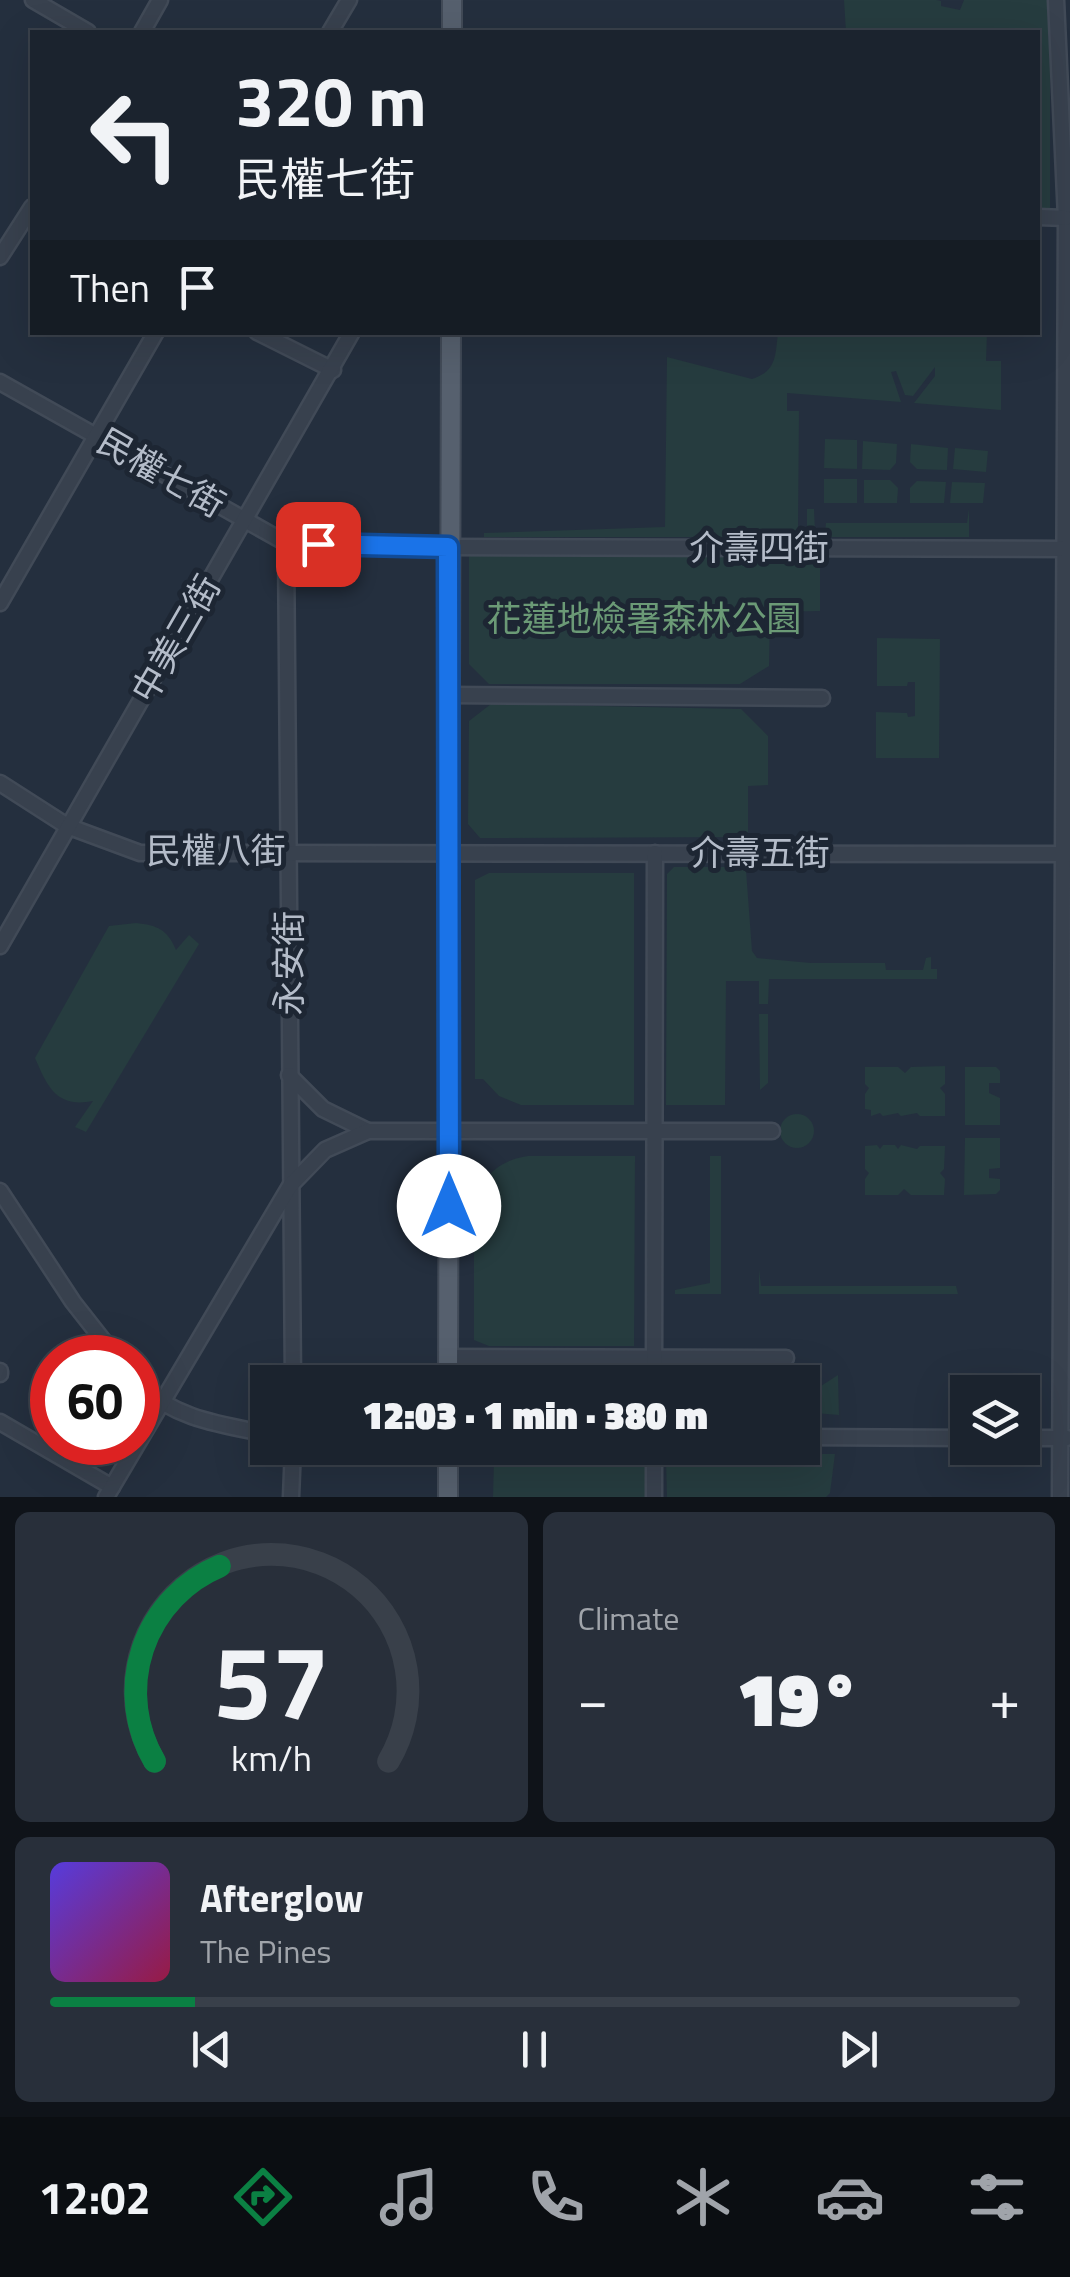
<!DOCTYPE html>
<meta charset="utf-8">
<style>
body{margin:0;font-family:"Titillium Web","Noto Sans TC",sans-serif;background:#282f3a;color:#f1f3f6;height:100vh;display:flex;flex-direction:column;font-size:38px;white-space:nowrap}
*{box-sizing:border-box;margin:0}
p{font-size:32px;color:#a0a4aa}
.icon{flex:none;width:55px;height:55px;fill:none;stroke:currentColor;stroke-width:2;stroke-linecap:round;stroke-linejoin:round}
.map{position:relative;height:1497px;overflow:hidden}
.sheet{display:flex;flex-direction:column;gap:15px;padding:15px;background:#0f1319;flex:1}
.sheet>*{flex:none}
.guide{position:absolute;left:30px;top:30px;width:1010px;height:305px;border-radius:0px;box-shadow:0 10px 40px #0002,0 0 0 2px #39404a;background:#1b232e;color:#f1f3f6;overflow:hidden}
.buttons{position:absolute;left:950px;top:1375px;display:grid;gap:20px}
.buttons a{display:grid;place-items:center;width:90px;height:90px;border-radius:0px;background:#1b232e;box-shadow:0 10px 40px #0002,0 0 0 2px #39404a;font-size:50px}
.speed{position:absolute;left:30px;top:1335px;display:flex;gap:20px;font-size:50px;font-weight:700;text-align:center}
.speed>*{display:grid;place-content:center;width:130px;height:130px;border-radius:50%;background:#1b232e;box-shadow:0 10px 40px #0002,0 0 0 2px #39404a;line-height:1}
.speed .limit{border:15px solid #d22;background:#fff;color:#111}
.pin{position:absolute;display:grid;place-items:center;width:85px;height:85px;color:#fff;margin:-42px;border-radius:20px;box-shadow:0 5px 15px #0006}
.me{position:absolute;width:110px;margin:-55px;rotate:0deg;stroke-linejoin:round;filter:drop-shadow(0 0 8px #0008)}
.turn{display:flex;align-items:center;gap:35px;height:210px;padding:0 40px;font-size:45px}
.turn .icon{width:130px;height:130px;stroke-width:2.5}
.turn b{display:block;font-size:70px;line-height:85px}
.then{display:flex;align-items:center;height:95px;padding:0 40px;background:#0003;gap:20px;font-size:38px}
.big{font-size:75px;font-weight:800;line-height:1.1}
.sheet .tile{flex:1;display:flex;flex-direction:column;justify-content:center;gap:15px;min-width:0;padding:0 35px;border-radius:15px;background:#282f3a}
.sheet .dial{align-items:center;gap:0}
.dial svg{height:260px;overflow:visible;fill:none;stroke:#39404a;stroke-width:7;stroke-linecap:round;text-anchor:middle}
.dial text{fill:#f1f3f6;stroke:none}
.song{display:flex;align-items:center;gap:30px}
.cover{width:120px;height:120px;border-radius:15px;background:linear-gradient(135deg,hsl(250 70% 55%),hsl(340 70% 35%))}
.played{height:10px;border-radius:5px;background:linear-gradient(90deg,#0b8043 15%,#39404a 15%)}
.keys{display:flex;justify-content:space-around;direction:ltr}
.heat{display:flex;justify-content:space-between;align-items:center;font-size:55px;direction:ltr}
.sheet .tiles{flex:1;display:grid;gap:15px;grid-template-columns:1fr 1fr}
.tile:last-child{grid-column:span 2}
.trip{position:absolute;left:250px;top:1365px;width:570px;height:100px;border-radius:0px;background:#1b232e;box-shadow:0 10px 40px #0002,0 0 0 2px #39404a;font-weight:800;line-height:100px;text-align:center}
.tabs{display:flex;height:160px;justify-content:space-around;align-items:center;background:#0b0e12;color:#a0a4aa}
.tabs .icon{width:70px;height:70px}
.tabs .active{color:#0b8043}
.tabs b{font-size:45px;color:#f1f3f6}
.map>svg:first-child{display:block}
</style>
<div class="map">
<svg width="1070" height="1497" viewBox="0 0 1070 1497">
<rect width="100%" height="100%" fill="#242f3e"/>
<g fill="#263c3f">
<path d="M844,0H936L941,1V6L960,10L964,0H1047L1050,61V208L1038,214V32H846Z"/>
<path d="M987,333L986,361H1001V410L914,403L935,376V367L913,396L905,395L896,371L891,372L901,402L787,393V411H799L798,527H807V509H814L815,532H825L826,523H967L969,509V537H484V533L665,527L667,357L752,379C777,371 775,356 778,333Z"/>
<path d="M825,439L857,440V469L824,468Z"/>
<path d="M863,441L897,444L896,463L890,470L862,469Z"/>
<path d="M911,444L948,448L947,470L917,469L910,462Z"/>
<path d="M955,448L988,451L986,472L953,469Z"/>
<rect x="824" y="479" width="33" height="24"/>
<path d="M864,480H890L898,488L897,503H864Z"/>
<path d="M917,481L946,482L944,503H910V488Z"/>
<path d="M952,482L985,483L983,503H950Z"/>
<path d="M820,554V611L770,612L769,666L740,684H489L469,664V556Z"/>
<path d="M877,638L940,639L939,758H876V712L907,713L908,717L915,716V682H908L907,686H877Z"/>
<path d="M491,704L741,709L768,736V785L748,786V837L480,838L468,824L469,721Z"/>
<path d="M674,867H737V870H746L752,951L757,958L811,963H885L886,970H923L926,958L931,957V969H937V979H769L768,1004H759V981H726L725,1105H666L667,874Z"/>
<path d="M489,873H634V1105H521L499,1096L483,1079H475V880Z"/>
<path d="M136,923C157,925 168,930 176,950L189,935L199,944L86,1132L75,1127L93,1101C57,1108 48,1088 35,1058L109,926Z"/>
<path d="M759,1014H768V1083L760,1090Z"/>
<path d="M945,1066V1084L940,1088L945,1094V1116H920L917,1113L901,1116L898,1113L883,1116L880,1113L871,1116V1110L865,1109V1094L869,1088L865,1084V1067H898L905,1073L911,1067Z"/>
<path d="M965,1067H996L1000,1071V1083H989V1093L1000,1098V1125H965Z"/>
<circle cx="797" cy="1131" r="17"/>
<path d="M965,1138H1000V1168L989,1169V1178L1000,1179V1190L996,1194L964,1195Z"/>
<path d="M877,1145L880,1149L883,1145H895L898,1149L901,1145L917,1149L920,1146H945L944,1169L940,1173L945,1179L944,1195H911L904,1189L898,1195H865V1179L869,1173L865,1169V1146Z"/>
<path d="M528,1156H635L634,1346H489L474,1340V1210C480,1179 495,1161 528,1156Z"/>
<path d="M710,1156H721V1294H675V1290L710,1283Z"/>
<path d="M759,1269L761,1286H956L958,1294H759Z"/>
<path d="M687,1365L783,1369L797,1382H676V1370Z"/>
<path d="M489,1370H634V1382H474V1376Z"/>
<path d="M838,1375L839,1415L803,1412V1385L821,1386Z"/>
<path d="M508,1449L637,1451L648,1460L647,1497H493L494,1459Z"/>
<path d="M670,1454H835L830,1493L826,1497H667L666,1459Z"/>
</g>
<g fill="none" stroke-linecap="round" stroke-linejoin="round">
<defs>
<g id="minor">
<path d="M33,0L88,32"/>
<path d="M1056,0L1066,218L1060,1497"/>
<path d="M142,32L160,0"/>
<path d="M330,32L349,0"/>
<path d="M1038,217L1066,218"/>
<path d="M0,257L32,207"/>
<path d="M257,332L333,370"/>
<path d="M0,382L286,543L448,547L1069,549"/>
<path d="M286,543L293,1382"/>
<path d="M0,603L156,332"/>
<path d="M450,695L822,698"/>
<path d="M0,783L67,826L140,853L1069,854"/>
<path d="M0,946L352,332"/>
<path d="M289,1075L323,1109L368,1131"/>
<path d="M0,1191L73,1302L117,1358"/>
<path d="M448,1357L786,1358"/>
<path d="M0,1371V1374"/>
<path d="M654,1382L655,853"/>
<path d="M138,1384C176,1419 218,1424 268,1434"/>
<path d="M0,1422L112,1487"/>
<path d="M802,1437L968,1438"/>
<path d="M1022,1438H1067"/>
<path d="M106,1497L290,1186L325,1150L368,1131H772"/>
<path d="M291,1497L293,1448"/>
<path d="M654,1497V1448"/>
</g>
<g id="major">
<path d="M452,32V0"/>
<path d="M448,1382L451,332"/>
<path d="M448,1497V1448"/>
</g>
</defs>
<use href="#minor" stroke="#414a57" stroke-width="19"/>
<use href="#major" stroke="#414a57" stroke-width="22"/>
<use href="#minor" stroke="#38414e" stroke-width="14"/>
<use href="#major" stroke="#56606e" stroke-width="18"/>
</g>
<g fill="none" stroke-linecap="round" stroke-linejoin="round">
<defs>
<path id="route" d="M318,544L448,547L449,1206"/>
</defs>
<use href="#route" stroke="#114b97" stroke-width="25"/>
<use href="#route" stroke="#1a73e8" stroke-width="18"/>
</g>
<g text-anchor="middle" stroke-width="10" stroke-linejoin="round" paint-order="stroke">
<g font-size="35" fill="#b4bcc9" stroke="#1d2633">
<text transform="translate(161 473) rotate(30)" y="12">民權七街</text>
<text x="759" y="560">介壽四街</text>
<text transform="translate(176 639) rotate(-60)" y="12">中美三街</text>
<text x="216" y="863">民權八街</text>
<text x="760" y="865">介壽五街</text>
<text transform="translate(289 963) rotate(-90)" y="12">永安街</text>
</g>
<g font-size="35" fill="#6b9a76" stroke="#1d2633">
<text x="644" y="631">花蓮地檢署森林公園</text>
</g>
</g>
</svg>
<div class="buttons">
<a><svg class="icon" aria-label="layers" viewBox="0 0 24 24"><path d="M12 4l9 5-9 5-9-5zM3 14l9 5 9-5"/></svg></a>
</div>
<div class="speed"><div class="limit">60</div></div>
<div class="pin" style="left:318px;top:544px;background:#d93025"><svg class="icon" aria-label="arrive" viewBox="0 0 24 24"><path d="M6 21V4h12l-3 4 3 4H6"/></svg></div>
<svg class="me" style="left:449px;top:1206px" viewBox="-20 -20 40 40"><circle r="19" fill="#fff"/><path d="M0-13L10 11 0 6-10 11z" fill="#1a73e8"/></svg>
<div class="trip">12:03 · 1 min · 380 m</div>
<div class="guide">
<div class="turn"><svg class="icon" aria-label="left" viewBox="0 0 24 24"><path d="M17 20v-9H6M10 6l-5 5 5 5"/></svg><div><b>320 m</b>民權七街</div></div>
<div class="then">Then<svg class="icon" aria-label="arrive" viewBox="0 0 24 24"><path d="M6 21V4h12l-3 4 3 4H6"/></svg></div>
</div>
</div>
<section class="sheet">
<div class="tiles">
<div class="tile dial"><svg viewBox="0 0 100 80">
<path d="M14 69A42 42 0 1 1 86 69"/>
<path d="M14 69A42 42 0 0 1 34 9" stroke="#0b8043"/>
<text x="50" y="56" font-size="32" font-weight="700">57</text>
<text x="50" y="72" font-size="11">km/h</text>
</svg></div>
<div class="tile"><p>Climate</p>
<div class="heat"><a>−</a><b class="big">19°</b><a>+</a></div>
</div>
<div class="tile">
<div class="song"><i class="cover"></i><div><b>Afterglow</b><p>The Pines</p></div></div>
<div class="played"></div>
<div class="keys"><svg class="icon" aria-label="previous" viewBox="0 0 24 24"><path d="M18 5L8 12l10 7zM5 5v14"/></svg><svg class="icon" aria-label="pause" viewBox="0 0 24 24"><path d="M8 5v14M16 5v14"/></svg><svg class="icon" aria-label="next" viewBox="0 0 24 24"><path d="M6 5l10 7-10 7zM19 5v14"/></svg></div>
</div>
</div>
</section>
<nav class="tabs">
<b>12:02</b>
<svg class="icon active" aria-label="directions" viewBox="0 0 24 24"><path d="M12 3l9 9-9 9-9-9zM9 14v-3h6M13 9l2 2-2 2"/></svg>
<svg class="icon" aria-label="music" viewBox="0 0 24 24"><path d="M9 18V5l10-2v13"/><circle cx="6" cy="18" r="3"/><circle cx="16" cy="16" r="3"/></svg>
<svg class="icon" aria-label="phone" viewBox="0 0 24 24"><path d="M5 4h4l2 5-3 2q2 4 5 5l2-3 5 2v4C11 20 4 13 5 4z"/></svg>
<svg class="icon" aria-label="climate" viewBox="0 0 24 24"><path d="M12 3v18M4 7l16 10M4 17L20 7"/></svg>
<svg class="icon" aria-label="car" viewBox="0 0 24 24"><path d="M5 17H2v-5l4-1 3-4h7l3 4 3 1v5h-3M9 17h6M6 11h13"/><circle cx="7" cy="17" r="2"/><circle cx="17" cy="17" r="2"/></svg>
<svg class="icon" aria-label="filters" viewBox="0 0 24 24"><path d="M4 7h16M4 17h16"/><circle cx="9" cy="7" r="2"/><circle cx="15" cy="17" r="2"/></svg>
</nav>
